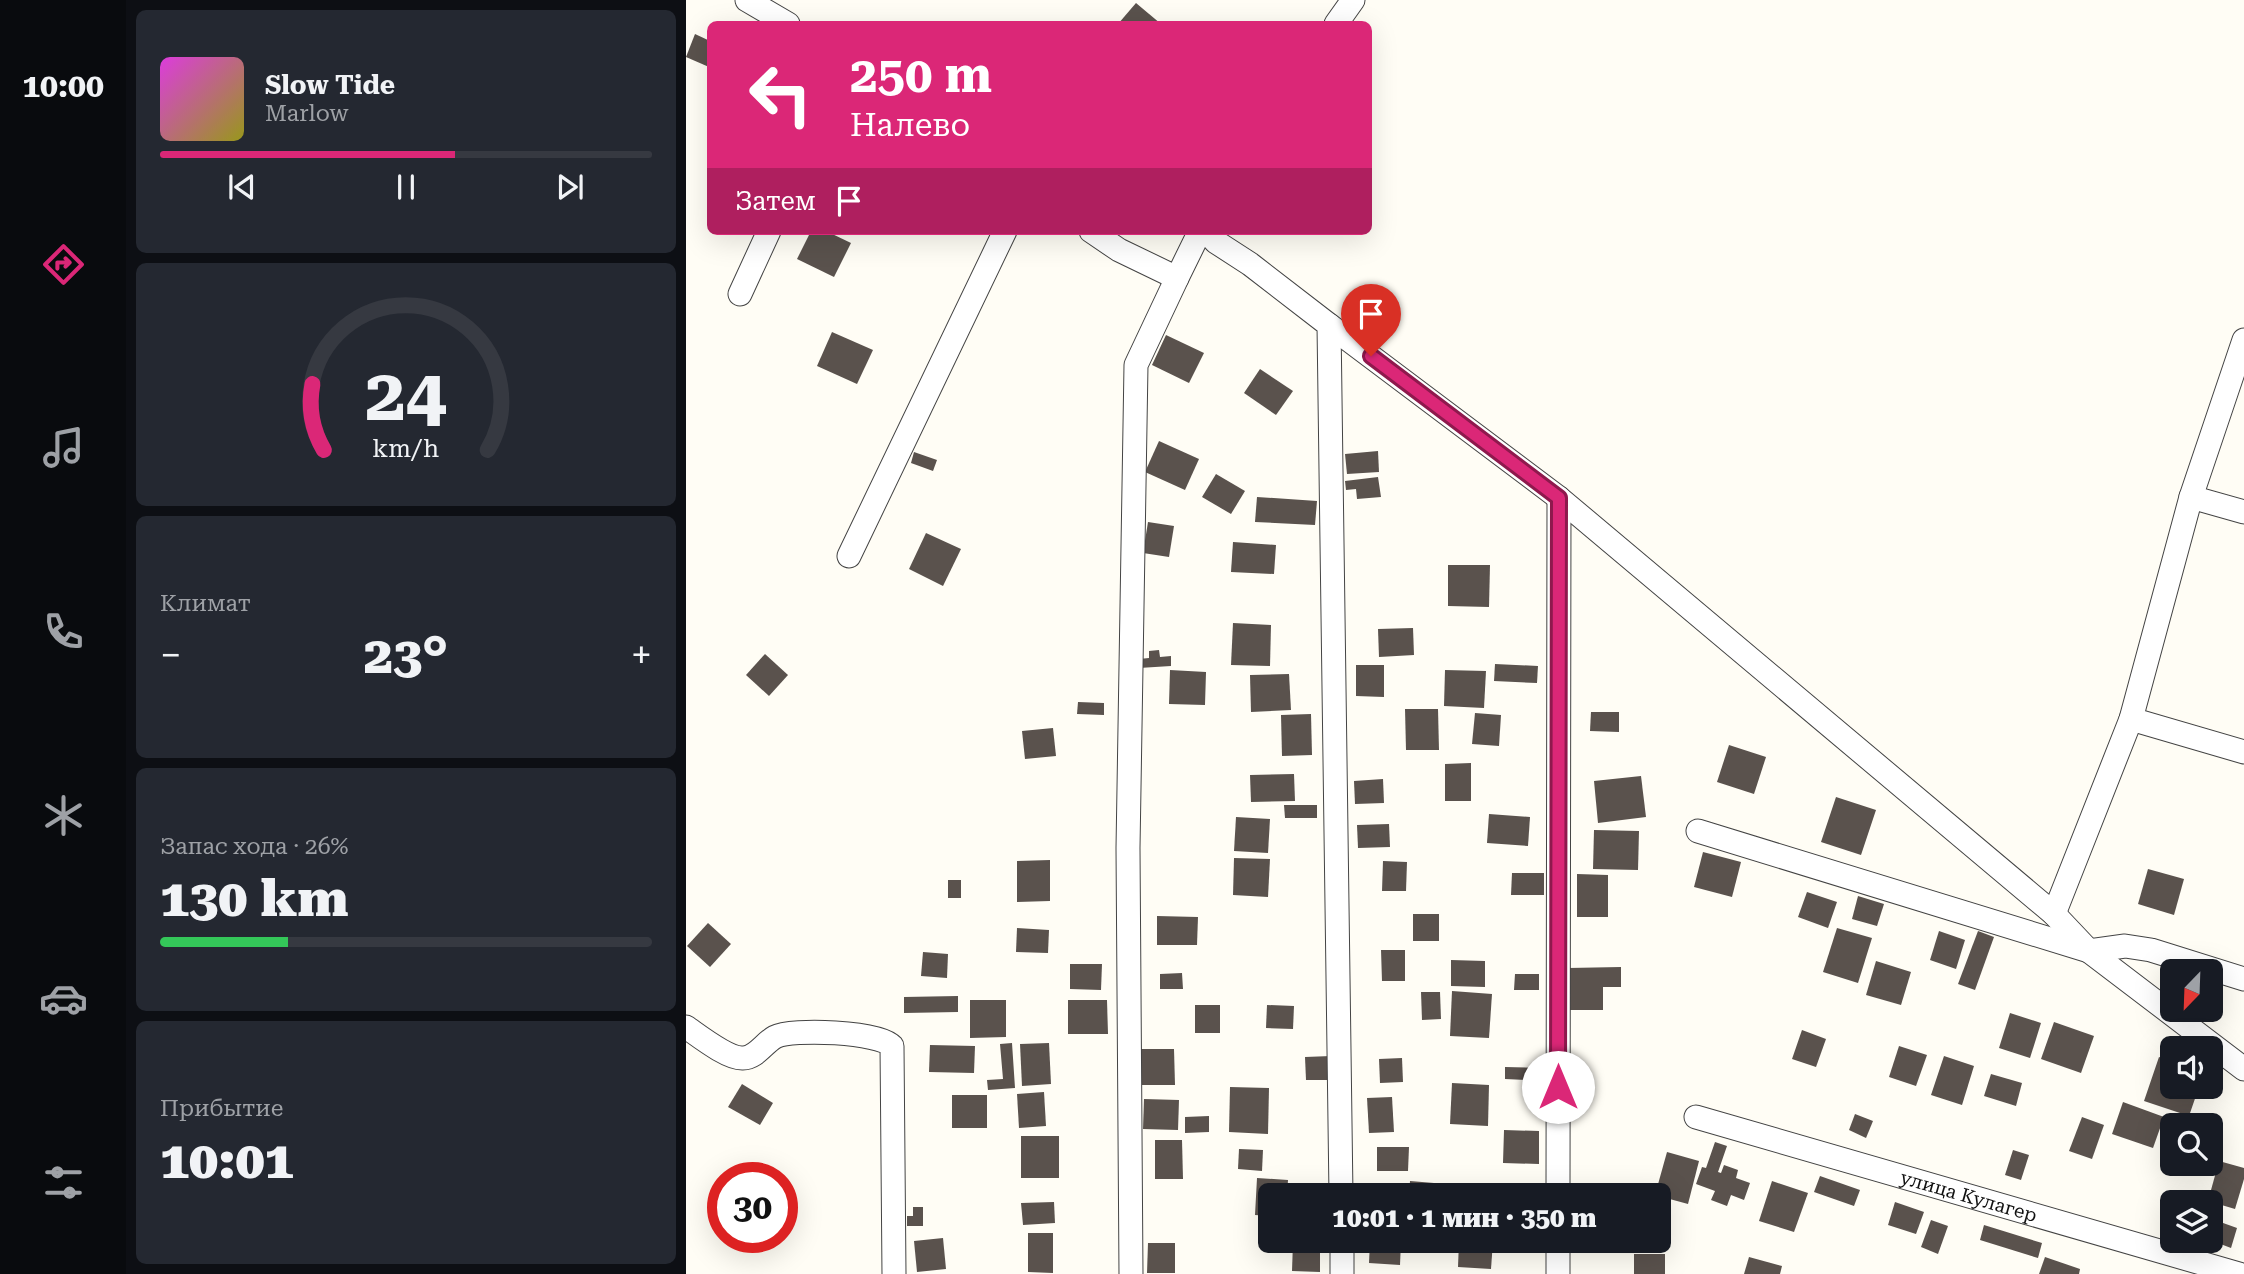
<!DOCTYPE html>
<html lang="ru">
<meta charset="utf-8">
<style>
body{margin:0;font-family:"Roboto Serif",serif;background:#242831;color:#f1f3f6;height:100vh;display:flex;flex-direction:column;font-size:26px;white-space:nowrap}
*{box-sizing:border-box;margin:0}
p{font-size:23px;color:#9ea1a6}
.icon{flex:none;width:38px;height:38px;fill:none;stroke:currentColor;stroke-width:2;stroke-linecap:round;stroke-linejoin:round}
.map{position:relative;flex:1;overflow:hidden}
.sheet{display:flex;flex-direction:column;gap:10px;padding:10px;background:#0d0f14;width:560px}
.sheet>*{flex:none}
.guide{position:absolute;left:21px;top:21px;width:665px;height:214px;border-radius:10px;box-shadow:0 7px 28px #0002;background:#db2777;color:#fff;overflow:hidden}
.needle{width:46px;rotate:203deg}
.buttons{position:absolute;left:1474px;top:959px;display:grid;gap:14px}
.buttons a{display:grid;place-items:center;width:63px;height:63px;border-radius:10px;background:#171b24;box-shadow:0 7px 28px #0002;font-size:35px}
.speed{position:absolute;left:21px;top:1162px;display:flex;gap:14px;font-size:35px;font-weight:700;text-align:center}
.speed>*{display:grid;place-content:center;width:91px;height:91px;border-radius:50%;background:#171b24;box-shadow:0 7px 28px #0002;line-height:1}
.speed .limit{border:10px solid #d22;background:#fff;color:#111}
.pin{position:absolute;display:grid;place-items:center;width:60px;height:60px;color:#fff;margin:-72px -30px;border-radius:50% 50% 50% 0;rotate:-45deg;box-shadow:0 0 7px #0007}
.pin .icon{rotate:45deg}
.me{position:absolute;width:77px;margin:-38px;rotate:0deg;stroke-linejoin:round;filter:drop-shadow(0 0 5px #0008)}
.turn{display:flex;align-items:center;gap:24px;height:147px;padding:0 28px;font-size:32px}
.turn .icon{width:91px;height:91px;stroke-width:2.5}
.turn b{display:block;font-size:49px;line-height:60px}
.then{display:flex;align-items:center;height:66px;padding:0 28px;background:#0003;gap:14px;font-size:26px}
.big{font-size:52px;font-weight:800;line-height:1.1}
.sheet .card{flex:1;display:flex;flex-direction:column;justify-content:center;gap:10px;min-width:0;padding:0 24px;border-radius:10px;background:#242831}
.sheet .dial{align-items:center;gap:0}
.dial svg{height:182px;overflow:visible;fill:none;stroke:#363941;stroke-width:7;stroke-linecap:round;text-anchor:middle}
.dial text{fill:#f1f3f6;stroke:none}
.song{display:flex;align-items:center;gap:21px}
.cover{width:84px;height:84px;border-radius:10px;background:linear-gradient(135deg,hsl(300 70% 55%),hsl(60 70% 35%))}
.played{height:7px;border-radius:4px;background:linear-gradient(90deg,#db2777 60%,#363941 60%)}
.keys{display:flex;justify-content:space-around;direction:ltr}
.heat{display:flex;justify-content:space-between;align-items:center;font-size:38px;direction:ltr}
.charge{height:10px;border-radius:5px;background:linear-gradient(90deg,#34c759 26%,#363941 0)}
.trip{position:absolute;left:572px;top:1183px;width:413px;height:70px;border-radius:10px;background:#171b24;box-shadow:0 7px 28px #0002;font-weight:800;line-height:70px;text-align:center}
main{display:flex;flex:1;min-height:0}
.menu{display:flex;flex-direction:column;width:126px;justify-content:space-around;align-items:center;background:#090b0e;color:#9ea1a6}
.menu .icon{width:49px;height:49px}
.menu .selected{color:#db2777}
.menu b{font-size:32px;color:#f1f3f6}
.map>svg:first-child{display:block}
</style>
<main>
<nav class="menu">
<b>10:00</b>
<svg class="icon selected" aria-label="directions" viewBox="0 0 24 24"><path d="M12 3l9 9-9 9-9-9zM9 14v-3h6M13 9l2 2-2 2"/></svg>
<svg class="icon" aria-label="music" viewBox="0 0 24 24"><path d="M9 18V5l10-2v13"/><circle cx="6" cy="18" r="3"/><circle cx="16" cy="16" r="3"/></svg>
<svg class="icon" aria-label="phone" viewBox="0 0 24 24"><path d="M5 4h4l2 5-3 2q2 4 5 5l2-3 5 2v4C11 20 4 13 5 4z"/></svg>
<svg class="icon" aria-label="climate" viewBox="0 0 24 24"><path d="M12 3v18M4 7l16 10M4 17L20 7"/></svg>
<svg class="icon" aria-label="car" viewBox="0 0 24 24"><path d="M5 17H2v-5l4-1 3-4h7l3 4 3 1v5h-3M9 17h6M6 11h13"/><circle cx="7" cy="17" r="2"/><circle cx="17" cy="17" r="2"/></svg>
<svg class="icon" aria-label="filters" viewBox="0 0 24 24"><path d="M4 7h16M4 17h16"/><circle cx="9" cy="7" r="2"/><circle cx="15" cy="17" r="2"/></svg>
</nav>
<section class="sheet">
<div class="card">
<div class="song"><i class="cover"></i><div><b>Slow Tide</b><p>Marlow</p></div></div>
<div class="played"></div>
<div class="keys"><svg class="icon" aria-label="previous" viewBox="0 0 24 24"><path d="M18 5L8 12l10 7zM5 5v14"/></svg><svg class="icon" aria-label="pause" viewBox="0 0 24 24"><path d="M8 5v14M16 5v14"/></svg><svg class="icon" aria-label="next" viewBox="0 0 24 24"><path d="M6 5l10 7-10 7zM19 5v14"/></svg></div>
</div>
<div class="card dial"><svg viewBox="0 0 100 80">
<path d="M14 69A42 42 0 1 1 86 69"/>
<path d="M14 69A42 42 0 0 1 9 40" stroke="#db2777"/>
<text x="50" y="56" font-size="32" font-weight="700">24</text>
<text x="50" y="72" font-size="11">km/h</text>
</svg></div>
<div class="card"><p>Климат</p>
<div class="heat"><a>−</a><b class="big">23°</b><a>+</a></div>
</div>
<div class="card"><p>Запас хода · 26%</p><b class="big">130 km</b><div class="charge"></div></div>
<div class="card"><p>Прибытие</p><b class="big">10:01</b></div>
</section>
<div class="map">
<svg width="1558" height="1274" viewBox="0 0 1558 1274">
<rect width="100%" height="100%" fill="#fffdf5"/>
<g fill="#5a524d">
<path d="M450,3L475,24H432Z"/>
<path d="M9,34L24,41L23,67L0,57Z"/>
<path d="M125,231H140L165,243L148,277L111,259Z"/>
<path d="M146,332L187,350L171,384L131,366Z"/>
<path d="M480,335L518,353L503,383L466,365Z"/>
<path d="M574,369L607,391L590,415L558,393Z"/>
<path d="M473,441L513,459L499,490L459,472Z"/>
<path d="M692,451L693,472L661,474L659,454Z"/>
<path d="M228,452L251,460L247,471L225,463Z"/>
<path d="M530,474L559,491L545,514L516,497Z"/>
<path d="M692,477L695,497L671,499L670,489L660,490L659,481Z"/>
<path d="M571,497L631,501L629,525L569,522Z"/>
<path d="M462,522L488,526L483,557L457,553Z"/>
<path d="M240,533L275,549L257,586L223,569Z"/>
<path d="M547,542L590,545L588,574L545,572Z"/>
<path d="M762,565H804L803,607L762,606Z"/>
<path d="M547,623L585,625L584,666L545,665Z"/>
<path d="M727,628L728,655L693,657L692,629Z"/>
<path d="M473,650L474,657L485,656V666L453,668V659L463,658V651Z"/>
<path d="M79,654L102,675L83,696L60,675Z"/>
<path d="M809,664L852,666L851,683L808,681Z"/>
<path d="M670,665H698V697L670,696Z"/>
<path d="M484,670L520,672L519,705L483,704Z"/>
<path d="M759,670L800,671L798,708L758,706Z"/>
<path d="M603,674L605,710L565,712L564,675Z"/>
<path d="M392,702L418,703V715L391,714Z"/>
<path d="M719,709H752L753,750H720Z"/>
<path d="M905,712H933V732L904,731Z"/>
<path d="M789,713L815,715L813,746L786,744Z"/>
<path d="M625,714L626,755L596,756L595,715Z"/>
<path d="M367,728L370,756L339,759L336,731Z"/>
<path d="M1043,745L1080,757L1068,794L1031,782Z"/>
<path d="M785,763V801H759V764Z"/>
<path d="M608,774L609,801L565,802L564,775Z"/>
<path d="M955,776L960,817L912,823L908,781Z"/>
<path d="M697,779L698,803L669,804L668,781Z"/>
<path d="M1150,797L1190,810L1175,855L1135,842Z"/>
<path d="M598,805H631V818H599Z"/>
<path d="M803,814L844,817L842,846L801,843Z"/>
<path d="M550,817L584,819L582,853L548,851Z"/>
<path d="M703,824L704,847L672,848L671,825Z"/>
<path d="M908,830L953,831L952,870L907,869Z"/>
<path d="M1017,852L1055,862L1046,897L1008,887Z"/>
<path d="M548,858L584,859L582,897L547,895Z"/>
<path d="M364,860V901L331,902V861Z"/>
<path d="M697,861L721,862L720,891H696Z"/>
<path d="M1462,869L1498,879L1488,915L1452,904Z"/>
<path d="M826,873H858V895H825Z"/>
<path d="M891,874L922,875V917H891Z"/>
<rect x="262" y="880" width="13" height="18"/>
<path d="M1121,892L1151,902L1142,928L1112,917Z"/>
<path d="M1172,896L1198,904L1191,926L1166,919Z"/>
<rect x="727" y="914" width="26" height="27"/>
<path d="M471,916L512,917L511,945H471Z"/>
<path d="M22,923L45,944L24,967L1,946Z"/>
<path d="M331,928L363,930L362,953L330,952Z"/>
<path d="M1151,928L1186,938L1172,983L1137,972Z"/>
<path d="M1253,931L1279,940L1270,969L1244,960Z"/>
<path d="M1292,931L1308,937L1289,990L1272,984Z"/>
<path d="M695,950H719V981H696Z"/>
<path d="M237,952L262,954L261,978L235,976Z"/>
<path d="M765,960L799,961V987L765,986Z"/>
<path d="M1190,961L1225,972L1215,1005L1180,995Z"/>
<path d="M384,964H416L415,990L384,989Z"/>
<path d="M935,967V987H917V1010H883L882,968Z"/>
<path d="M496,973L497,989H474V974Z"/>
<path d="M829,974H853V990H828Z"/>
<path d="M766,991L806,994L803,1038L764,1036Z"/>
<path d="M735,992H754L755,1019L736,1020Z"/>
<path d="M272,996V1012L218,1013V997Z"/>
<path d="M284,1000H320V1037L284,1038Z"/>
<path d="M382,1000H421L422,1034H382Z"/>
<rect x="509" y="1005" width="25" height="28"/>
<path d="M581,1005L608,1006L607,1029L580,1028Z"/>
<path d="M1324,1013L1355,1023L1344,1058L1313,1048Z"/>
<path d="M1368,1022L1408,1036L1395,1073L1355,1059Z"/>
<path d="M1116,1030L1140,1039L1130,1067L1106,1059Z"/>
<path d="M326,1043L329,1088L302,1090L301,1080L317,1079L314,1044Z"/>
<path d="M363,1043L365,1084L336,1086L334,1044Z"/>
<path d="M244,1045L289,1046L288,1073L243,1072Z"/>
<path d="M1213,1046L1241,1055L1230,1086L1203,1077Z"/>
<path d="M452,1049H488L489,1085H452Z"/>
<path d="M645,1056L646,1080H620L619,1057Z"/>
<path d="M1258,1056L1288,1066L1276,1105L1245,1095Z"/>
<path d="M1473,1057L1486,1061V1087H1513L1503,1116L1458,1101Z"/>
<path d="M716,1058L717,1082L694,1083L693,1059Z"/>
<path d="M819,1067L858,1068V1081L819,1079Z"/>
<path d="M1305,1074L1336,1083L1330,1106L1298,1096Z"/>
<path d="M766,1083L803,1085L802,1126L764,1124Z"/>
<path d="M56,1084L87,1103L74,1125L42,1107Z"/>
<path d="M544,1087L583,1088L582,1134L543,1132Z"/>
<path d="M358,1092L360,1126L333,1128L331,1094Z"/>
<rect x="266" y="1095" width="35" height="33"/>
<path d="M706,1097L708,1132L683,1133L681,1098Z"/>
<path d="M458,1099L493,1100L492,1130L457,1129Z"/>
<path d="M1437,1102L1478,1117L1467,1148L1426,1134Z"/>
<path d="M1169,1114L1187,1121L1180,1138L1163,1130Z"/>
<path d="M523,1116V1132L499,1133V1117Z"/>
<path d="M1396,1117L1418,1125L1406,1159L1383,1151Z"/>
<path d="M818,1130L853,1131V1164L817,1163Z"/>
<rect x="335" y="1136" width="38" height="42"/>
<path d="M469,1140H496L497,1179H469Z"/>
<path d="M1029,1142L1041,1146L1032,1172L1035,1173L1038,1165L1052,1170L1050,1178L1064,1183L1058,1200L1045,1195L1041,1206L1025,1200L1029,1191L1010,1184L1016,1167L1020,1168Z"/>
<path d="M691,1147H723L722,1171H691Z"/>
<path d="M553,1149L577,1150L576,1171L552,1169Z"/>
<path d="M1327,1150L1343,1155L1335,1180L1319,1175Z"/>
<path d="M981,1152L1013,1161L1002,1204L969,1195Z"/>
<path d="M1533,1161L1558,1168V1179L1549,1209L1522,1201Z"/>
<path d="M1134,1176L1174,1190L1168,1206L1128,1192Z"/>
<path d="M571,1178L602,1180L601,1195H584V1216L569,1215Z"/>
<path d="M724,1181L760,1184L759,1195H723Z"/>
<path d="M1086,1181L1122,1193L1108,1232L1073,1221Z"/>
<path d="M775,1183L803,1184L802,1195H774Z"/>
<path d="M1485,1190L1507,1197L1505,1202H1486V1214L1478,1212Z"/>
<path d="M368,1202L369,1223L337,1225L335,1203Z"/>
<path d="M1209,1202L1238,1212L1230,1234L1202,1225Z"/>
<path d="M227,1207H237V1226H221V1216H227Z"/>
<path d="M1526,1219L1551,1228L1545,1248L1524,1240Z"/>
<path d="M1245,1220L1262,1226L1252,1254L1235,1247Z"/>
<path d="M1298,1225L1356,1243L1352,1258L1294,1240Z"/>
<path d="M342,1233H367V1273L342,1272Z"/>
<path d="M257,1238L260,1269L231,1272L228,1241Z"/>
<path d="M684,1241H715L714,1265L683,1263Z"/>
<path d="M773,1241H807L805,1269L772,1267Z"/>
<path d="M607,1242L634,1243V1272L606,1271Z"/>
<path d="M462,1243H489V1273H461Z"/>
<rect x="948" y="1254" width="31" height="20"/>
<path d="M1063,1257L1096,1266L1094,1274H1058Z"/>
<path d="M1359,1257L1394,1269L1393,1274H1353Z"/>
</g>
<g fill="none" stroke-linecap="round" stroke-linejoin="round">
<defs>
<g id="minor">
<path d="M61,0L102,24"/>
<path d="M650,24L667,0"/>
<path d="M405,231L433,250L491,278L514,231"/>
<path d="M520,231L530,242L564,264L643,325L655,1195"/>
<path d="M54,294L83,231"/>
<path d="M643,325L873,498L1368,914L1403,951L1558,1069"/>
<path d="M1505,497L1558,512"/>
<path d="M163,556L319,231"/>
<path d="M1445,719L1558,752"/>
<path d="M1012,831L1403,951L1439,946L1465,950L1558,979"/>
<path d="M1368,914L1445,719L1505,497L1558,340"/>
<path d="M0,1027C13,1036 42,1059 57,1058C70,1058 78,1043 89,1037C106,1028 194,1032 206,1046L208,1274"/>
<path id="s1" d="M1010,1117L1553,1274"/>
<path d="M872,1195L873,498"/>
<path d="M656,1241V1274"/>
<path d="M445,1274L442,848L450,365L491,278"/>
<path d="M872,1274V1241"/>
</g>
</defs>
<use href="#minor" stroke="#444" stroke-width="25"/>
<use href="#minor" stroke="#fff" stroke-width="23"/>
</g>
<g fill="none" stroke-linecap="round" stroke-linejoin="round">
<defs>
<path id="route" d="M685,356L873,498L872,1087"/>
</defs>
<use href="#route" stroke="#8e194d" stroke-width="18"/>
<use href="#route" stroke="#db2777" stroke-width="12"/>
</g>
<g text-anchor="middle" stroke-width="7" stroke-linejoin="round" paint-order="stroke">
<g font-size="19" fill="#111" stroke="#fff">
<text dy="7" stroke="none"><textPath href="#s1" startOffset="284">улица Кулагер</textPath></text>
</g>
</g>
</svg>
<div class="buttons">
<a><svg class="needle" viewBox="-14 -14 28 28"><path d="M0-13l5 13h-10z" fill="#e53935"/><path d="M0 13l5-13h-10z" fill="#9ea1a6"/></svg></a>
<a><svg class="icon" aria-label="sound" viewBox="0 0 24 24"><path d="M4 9h4l5-4v14l-5-4H4zM17 9q2 3 0 6"/></svg></a>
<a><svg class="icon" aria-label="search" viewBox="0 0 24 24"><circle cx="10" cy="10" r="6"/><path d="M15 15l6 6"/></svg></a>
<a><svg class="icon" aria-label="layers" viewBox="0 0 24 24"><path d="M12 4l9 5-9 5-9-5zM3 14l9 5 9-5"/></svg></a>
</div>
<div class="speed"><div class="limit">30</div></div>
<div class="pin" style="left:685px;top:356px;background:#d93025"><svg class="icon" aria-label="arrive" viewBox="0 0 24 24"><path d="M6 21V4h12l-3 4 3 4H6"/></svg></div>
<svg class="me" style="left:872px;top:1087px" viewBox="-20 -20 40 40"><circle r="19" fill="#fff"/><path d="M0-13L10 11 0 6-10 11z" fill="#db2777"/></svg>
<div class="trip">10:01 · 1 мин · 350 m</div>
<div class="guide">
<div class="turn"><svg class="icon" aria-label="left" viewBox="0 0 24 24"><path d="M17 20v-9H6M10 6l-5 5 5 5"/></svg><div><b>250 m</b>Налево</div></div>
<div class="then">Затем<svg class="icon" aria-label="arrive" viewBox="0 0 24 24"><path d="M6 21V4h12l-3 4 3 4H6"/></svg></div>
</div>
</div>
</main>
